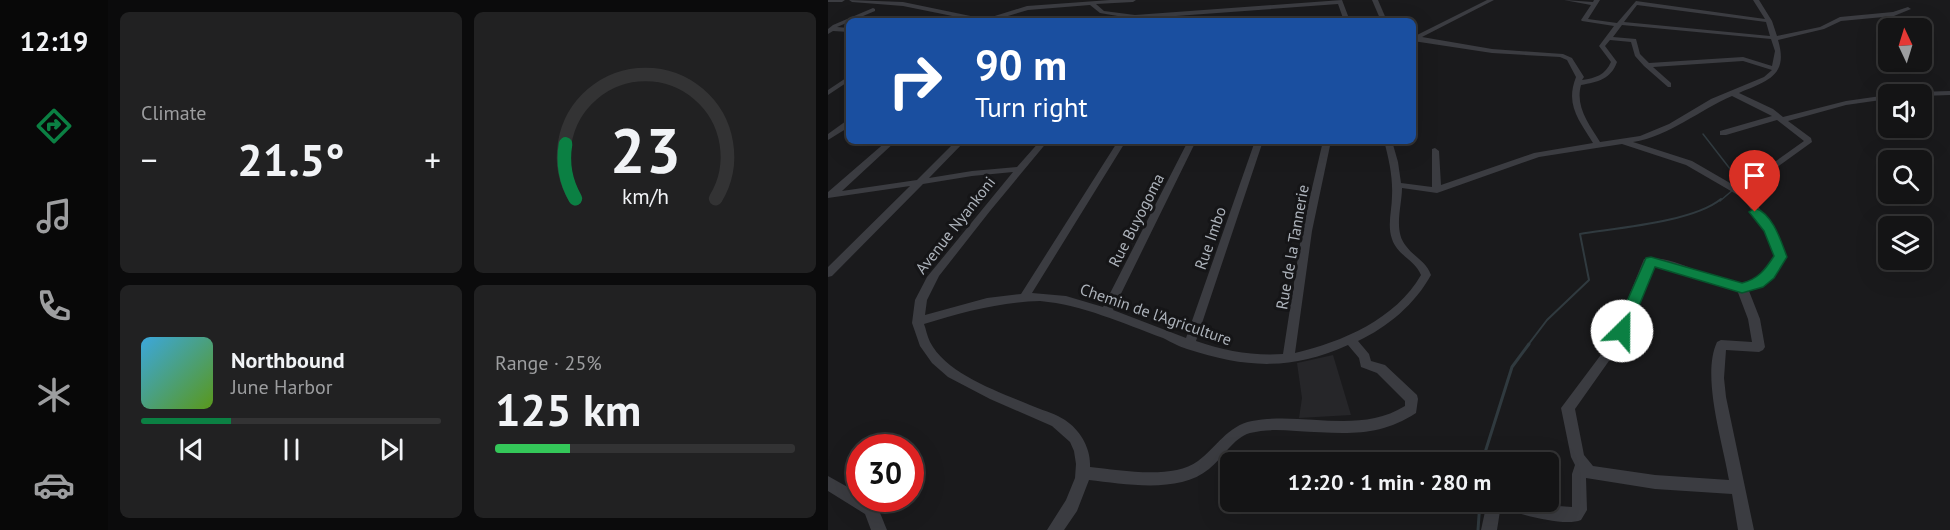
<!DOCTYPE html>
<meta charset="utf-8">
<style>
body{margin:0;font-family:"PT Sans",sans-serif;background:#212122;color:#f1f3f6;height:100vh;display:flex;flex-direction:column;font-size:22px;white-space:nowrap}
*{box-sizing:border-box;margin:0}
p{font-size:20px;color:#9d9ea0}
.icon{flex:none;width:33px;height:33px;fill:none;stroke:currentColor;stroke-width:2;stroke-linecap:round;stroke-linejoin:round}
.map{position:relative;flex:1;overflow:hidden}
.panel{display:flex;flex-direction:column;gap:12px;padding:12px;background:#0b0b0c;width:720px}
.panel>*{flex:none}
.hud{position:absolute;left:18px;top:18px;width:570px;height:126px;border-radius:9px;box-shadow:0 6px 24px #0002,0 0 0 2px #333334;background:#1a4fa0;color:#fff;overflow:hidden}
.needle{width:39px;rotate:356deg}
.fabs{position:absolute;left:1050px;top:18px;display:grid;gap:12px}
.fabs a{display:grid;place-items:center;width:54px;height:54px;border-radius:9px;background:#141415;box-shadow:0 6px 24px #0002,0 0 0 2px #333334;font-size:30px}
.speed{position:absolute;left:18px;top:434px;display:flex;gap:12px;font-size:30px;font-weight:700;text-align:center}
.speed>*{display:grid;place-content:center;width:78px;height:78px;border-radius:50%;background:#141415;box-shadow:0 6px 24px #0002,0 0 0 2px #333334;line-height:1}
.speed .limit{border:9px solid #d22;background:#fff;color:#111}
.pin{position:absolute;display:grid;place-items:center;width:51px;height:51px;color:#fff;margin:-62px -26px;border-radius:50% 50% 50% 0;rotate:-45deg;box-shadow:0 0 6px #0007}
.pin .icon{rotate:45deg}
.me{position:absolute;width:66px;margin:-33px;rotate:23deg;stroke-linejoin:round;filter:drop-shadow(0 0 4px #0008)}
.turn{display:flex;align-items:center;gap:21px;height:126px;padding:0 30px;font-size:27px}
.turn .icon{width:78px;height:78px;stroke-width:2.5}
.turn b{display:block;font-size:42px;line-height:51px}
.big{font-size:45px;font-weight:600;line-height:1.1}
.panel .card{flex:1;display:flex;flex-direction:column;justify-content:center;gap:9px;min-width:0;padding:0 21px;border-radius:9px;background:#212122}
.panel .dial{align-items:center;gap:0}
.dial svg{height:156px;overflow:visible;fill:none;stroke:#333334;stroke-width:7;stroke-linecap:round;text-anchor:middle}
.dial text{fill:#f1f3f6;stroke:none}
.song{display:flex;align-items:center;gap:18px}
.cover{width:72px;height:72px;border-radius:9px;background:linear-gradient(135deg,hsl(200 70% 55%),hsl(90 70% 35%))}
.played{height:6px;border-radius:3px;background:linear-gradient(90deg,#0b8043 30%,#333334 30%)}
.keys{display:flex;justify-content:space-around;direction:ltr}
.heat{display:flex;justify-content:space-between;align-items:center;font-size:33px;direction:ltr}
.charge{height:9px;border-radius:4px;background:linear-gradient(90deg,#34c759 25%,#333334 0)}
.panel .tiles{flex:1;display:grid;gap:12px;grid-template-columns:repeat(2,1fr)}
.trip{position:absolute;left:392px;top:452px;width:339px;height:60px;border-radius:9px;background:#141415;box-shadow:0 6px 24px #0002,0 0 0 2px #333334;font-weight:600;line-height:60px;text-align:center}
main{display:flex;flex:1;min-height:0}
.tabs{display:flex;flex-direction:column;width:108px;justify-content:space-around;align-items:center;background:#080808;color:#9d9ea0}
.tabs .icon{width:42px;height:42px}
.tabs .current{color:#0b8043}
.tabs b{font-size:27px;color:#f1f3f6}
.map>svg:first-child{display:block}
</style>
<main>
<nav class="tabs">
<b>12:19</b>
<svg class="icon current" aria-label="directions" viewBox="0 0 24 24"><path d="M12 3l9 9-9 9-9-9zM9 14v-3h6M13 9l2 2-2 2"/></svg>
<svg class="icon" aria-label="music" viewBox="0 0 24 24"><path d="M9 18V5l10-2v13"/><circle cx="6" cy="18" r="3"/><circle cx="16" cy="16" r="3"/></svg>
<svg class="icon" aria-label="phone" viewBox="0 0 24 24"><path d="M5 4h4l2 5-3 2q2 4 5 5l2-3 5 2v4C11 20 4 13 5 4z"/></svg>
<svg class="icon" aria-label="climate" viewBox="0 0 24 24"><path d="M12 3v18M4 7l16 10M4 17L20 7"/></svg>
<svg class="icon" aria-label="car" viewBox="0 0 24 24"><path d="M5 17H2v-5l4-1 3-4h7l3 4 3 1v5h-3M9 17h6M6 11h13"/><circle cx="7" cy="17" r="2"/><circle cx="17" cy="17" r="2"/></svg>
</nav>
<section class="panel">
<div class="tiles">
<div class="card"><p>Climate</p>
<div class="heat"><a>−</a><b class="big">21.5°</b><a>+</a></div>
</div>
<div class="card dial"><svg viewBox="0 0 100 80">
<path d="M14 69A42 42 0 1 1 86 69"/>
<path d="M14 69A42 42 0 0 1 9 41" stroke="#0b8043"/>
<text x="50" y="56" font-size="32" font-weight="700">23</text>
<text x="50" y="72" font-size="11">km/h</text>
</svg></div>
<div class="card">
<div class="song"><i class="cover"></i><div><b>Northbound</b><p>June Harbor</p></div></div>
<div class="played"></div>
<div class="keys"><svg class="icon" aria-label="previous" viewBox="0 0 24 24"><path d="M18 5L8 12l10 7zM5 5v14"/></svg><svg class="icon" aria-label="pause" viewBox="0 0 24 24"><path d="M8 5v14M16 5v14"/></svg><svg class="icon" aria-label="next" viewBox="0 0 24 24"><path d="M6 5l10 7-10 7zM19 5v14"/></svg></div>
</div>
<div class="card"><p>Range · 25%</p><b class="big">125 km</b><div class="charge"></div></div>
</div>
</section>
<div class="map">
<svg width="1122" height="530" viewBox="0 0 1122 530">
<rect width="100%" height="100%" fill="#1a1a1c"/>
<path fill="#262629" d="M505,355L523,415L471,418L474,398L469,363Z"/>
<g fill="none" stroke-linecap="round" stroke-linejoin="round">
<path stroke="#303a3f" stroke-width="1.5" d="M875,134L913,183L892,201"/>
<path stroke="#303a3f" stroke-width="2" d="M700,345L719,320L761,280L752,234C789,228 865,222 893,199"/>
<g stroke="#303a3f" stroke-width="3">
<path d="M654,462L684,367L701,344"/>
<path d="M650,530L652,501"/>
</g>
<g fill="#3b3c41" fill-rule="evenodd">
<path d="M0,0H17L14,2H0Z"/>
<path d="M21,0L75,2L157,19L199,6L282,0H308L305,2L268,4L276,11L307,15L514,0L522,21H516L510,4L307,19L272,13L262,5L200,10L163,21H149L75,6L24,2Z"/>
<path d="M544,0H550L559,21H553Z"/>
<path d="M659,0H666L594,37L664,49L735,54L744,58L756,77L754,80C768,78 777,75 783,62L771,46L786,26L754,21L753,20L763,5L736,0L765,2L766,0H772L760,19L789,23L808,1L937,19L925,0H931L944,21L949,36L992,27L1012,17L1065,12L1080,7L1083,9L1066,16L1013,21L996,29L950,40C961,76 939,81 911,93L945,109L955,117L1018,101L1060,95V99L1018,105L960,121L983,138L984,142L948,168H942L941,166L976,141L949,120L898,135H892V131L944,116L904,96C871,110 842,136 805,142L864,161L921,194L947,230L958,257C951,273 939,288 921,291L932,319L937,347L935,350L931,352L898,350L896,378L898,397L926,530H910L904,494L827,489L758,478L759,510L753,520C736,527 694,514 675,509L672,511L669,530H653L658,507L661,501H701L716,505L744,507V474L747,465L743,457L733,408L775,352L787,330L816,259C859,250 920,318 948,257L937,230L915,198L858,165L794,144L711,157L609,193L574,188C574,206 565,231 578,246C586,257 598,261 603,275C587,304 560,327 530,341L541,354L543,361L557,365L589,395L590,399L588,413C548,439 513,433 468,431C453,430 437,429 422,433C405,438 395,458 381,469C351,494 297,484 261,480L249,511L236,530H219L238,500L247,478L248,464L246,451L242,442L224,426L162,399L120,377L104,363L92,346L84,323L87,300L99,277L185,172L144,176L95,184L4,276L0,277V267L82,186L0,198V192L59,141H68L14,191L89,180L128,141H137L101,178L144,171L189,167L212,141H220L162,211L111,276L99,300L97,315L159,298L193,294L290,141H298L204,293L238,296L275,307L360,141H368L285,310L358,338L427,141H435L368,341C397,351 425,356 455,354L474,231L495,141H503L484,231L467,353C514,342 568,319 593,275C587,260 569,255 564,239C559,225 564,210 564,196C565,178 561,159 556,141H564L570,162L573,183L604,187V149L607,148L611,151L613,185L706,153L765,143C751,120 737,105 748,77L739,60L732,57L664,53L585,41V37ZM809,5L938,22L942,36L796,22ZM794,25L943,39L947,51L944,66L915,57L821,63L812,54L808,39L785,37ZM782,40L803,42L807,56L816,66L840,87H843V83L825,67L915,61L944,70L936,77L883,99L841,124L812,136L772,142C761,124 747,107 753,85C770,82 783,79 789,62L777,46ZM824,266H830L874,281L909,290L920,319L924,342L893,340L889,342C873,376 895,443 901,480L827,475L765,466L756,455L747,409L783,358L799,331ZM212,301C255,305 294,323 335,338C343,342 352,347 359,349C418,368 462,371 520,345L531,358L533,367L549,373L577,401V406C530,435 475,411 424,421C399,426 389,447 370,461C344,480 293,470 262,467C263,448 252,430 237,420C228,414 217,411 207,407C174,393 119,375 102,342C99,336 98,329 96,324C135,312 172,302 212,301Z"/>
<path d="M45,8L47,9V11L9,27L21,28V32L5,31L0,34V29L5,25Z"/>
<path d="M21,76V81L0,95V90Z"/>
<path d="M1122,91V95L1094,96V94H1085L1089,92Z"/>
<path d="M18,121H21V127L0,140V134Z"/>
<path d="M0,476L32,494V498C49,498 53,516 59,530H43L37,514L0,491Z"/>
</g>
</g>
<path fill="#0b8043" stroke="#07532c" stroke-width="1.5" d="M927,208C945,214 953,241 959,257L946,278L935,287L914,293L827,267L799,335H788L786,331L818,258L823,257L914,283C930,279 937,270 946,256L936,231L921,212Z"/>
<g text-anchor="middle" stroke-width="6" stroke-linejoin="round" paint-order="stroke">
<g font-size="16" fill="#adb3bb" stroke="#151517">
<text transform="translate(308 220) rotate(-63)" y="6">Rue Buyogoma</text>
<text transform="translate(127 225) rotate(-52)" y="6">Avenue Nyankoni</text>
<text transform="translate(382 238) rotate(-71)" y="6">Rue Imbo</text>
<text transform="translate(464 247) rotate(-80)" y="6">Rue de la Tannerie</text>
<text transform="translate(328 314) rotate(19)" y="6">Chemin de l'Agriculture</text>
</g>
</g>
</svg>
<div class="fabs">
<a><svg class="needle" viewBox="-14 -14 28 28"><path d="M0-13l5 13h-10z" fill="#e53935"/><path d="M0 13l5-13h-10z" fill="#9d9ea0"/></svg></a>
<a><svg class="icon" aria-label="sound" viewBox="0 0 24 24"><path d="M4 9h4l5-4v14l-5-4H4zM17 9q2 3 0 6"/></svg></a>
<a><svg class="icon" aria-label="search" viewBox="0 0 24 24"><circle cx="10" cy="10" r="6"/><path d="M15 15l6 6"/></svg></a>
<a><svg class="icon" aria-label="layers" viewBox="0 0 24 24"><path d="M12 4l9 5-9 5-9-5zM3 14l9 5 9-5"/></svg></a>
</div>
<div class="speed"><div class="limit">30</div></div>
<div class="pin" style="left:927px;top:212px;background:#d93025"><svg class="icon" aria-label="arrive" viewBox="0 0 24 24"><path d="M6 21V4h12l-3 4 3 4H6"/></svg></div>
<svg class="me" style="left:794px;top:331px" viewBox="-20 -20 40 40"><circle r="19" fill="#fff"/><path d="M0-13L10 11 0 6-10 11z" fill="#0b8043"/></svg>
<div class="trip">12:20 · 1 min · 280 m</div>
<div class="hud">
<div class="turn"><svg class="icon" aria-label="right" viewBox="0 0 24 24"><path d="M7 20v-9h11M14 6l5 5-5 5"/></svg><div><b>90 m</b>Turn right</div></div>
</div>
</div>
</main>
